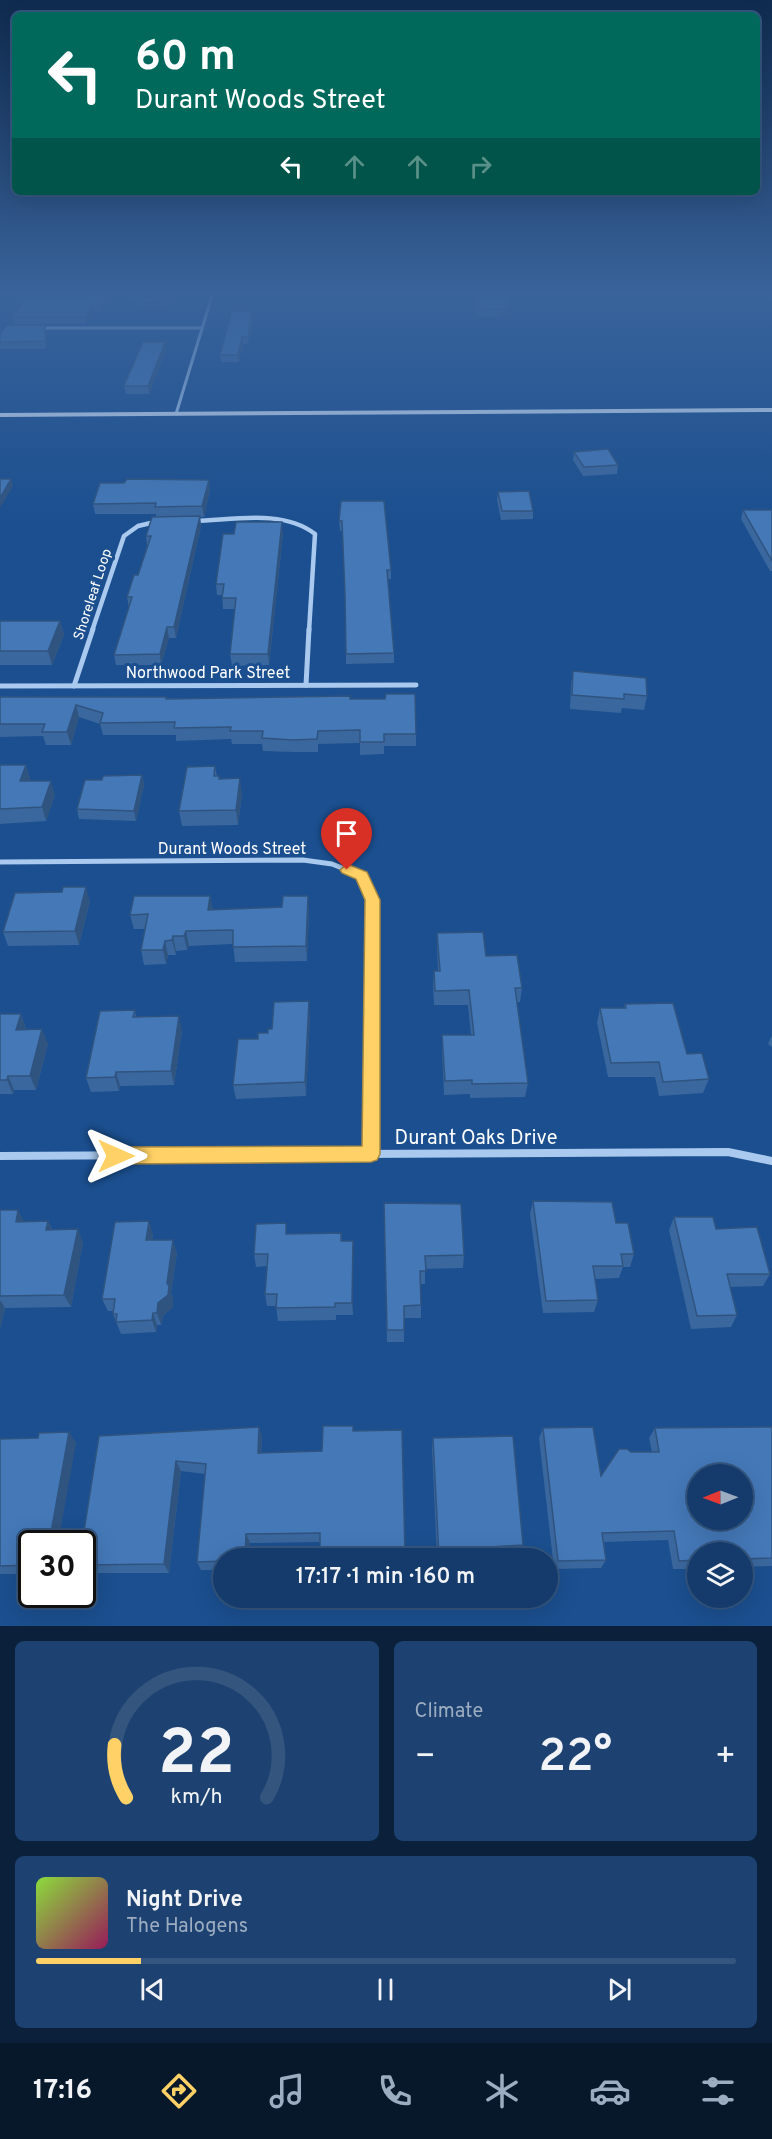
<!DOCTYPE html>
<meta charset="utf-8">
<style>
body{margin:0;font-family:Overpass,sans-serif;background:#1d4271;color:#f1f3f6;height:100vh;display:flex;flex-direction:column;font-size:22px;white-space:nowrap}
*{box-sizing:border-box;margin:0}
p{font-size:20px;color:#9dadc1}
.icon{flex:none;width:33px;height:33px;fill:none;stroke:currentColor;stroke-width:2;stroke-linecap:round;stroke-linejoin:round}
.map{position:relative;height:1626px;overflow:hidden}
.details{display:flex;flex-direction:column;gap:15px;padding:15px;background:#0b203b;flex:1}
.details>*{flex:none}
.guide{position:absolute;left:12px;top:12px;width:748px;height:183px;border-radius:9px;box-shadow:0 6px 24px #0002,0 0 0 2px #33557e;background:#00695c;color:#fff;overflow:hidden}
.needle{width:39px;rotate:269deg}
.buttons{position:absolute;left:687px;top:1464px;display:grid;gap:12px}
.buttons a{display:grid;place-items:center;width:66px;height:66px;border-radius:50%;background:#143b6b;box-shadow:0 6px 24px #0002,0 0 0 2px #33557e;font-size:30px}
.speed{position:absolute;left:18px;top:1530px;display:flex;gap:12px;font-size:30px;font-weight:700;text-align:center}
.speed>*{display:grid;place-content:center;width:78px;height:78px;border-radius:50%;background:#143b6b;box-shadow:0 6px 24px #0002,0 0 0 2px #33557e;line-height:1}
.speed .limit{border:3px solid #111;border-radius:9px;background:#fff;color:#111}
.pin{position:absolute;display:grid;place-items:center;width:51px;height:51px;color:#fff;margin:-62px -26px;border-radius:50% 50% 50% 0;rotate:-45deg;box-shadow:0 0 6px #0007}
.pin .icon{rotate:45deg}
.me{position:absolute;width:66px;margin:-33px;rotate:90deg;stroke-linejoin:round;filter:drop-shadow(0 0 4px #0008)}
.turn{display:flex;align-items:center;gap:21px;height:126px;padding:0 24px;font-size:27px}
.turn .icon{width:78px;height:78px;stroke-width:2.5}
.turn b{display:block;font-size:42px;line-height:51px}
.lanes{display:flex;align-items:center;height:57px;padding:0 24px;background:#0003;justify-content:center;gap:30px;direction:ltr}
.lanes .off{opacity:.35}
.big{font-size:45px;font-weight:600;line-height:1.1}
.details .tile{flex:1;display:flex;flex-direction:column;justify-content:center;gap:9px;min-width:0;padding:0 21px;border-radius:9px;background:#1d4271}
.details .dial{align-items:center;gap:0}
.dial svg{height:156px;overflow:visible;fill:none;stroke:#33557e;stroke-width:7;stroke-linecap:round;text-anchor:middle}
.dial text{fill:#f1f3f6;stroke:none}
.song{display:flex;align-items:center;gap:18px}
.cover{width:72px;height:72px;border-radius:9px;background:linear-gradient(135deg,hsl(90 70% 55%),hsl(330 70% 35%))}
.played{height:6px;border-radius:3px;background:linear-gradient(90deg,#ffd166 15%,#33557e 15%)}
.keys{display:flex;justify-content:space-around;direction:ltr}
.heat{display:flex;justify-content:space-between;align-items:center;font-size:33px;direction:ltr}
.details .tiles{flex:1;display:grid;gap:15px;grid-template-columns:1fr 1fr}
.tile:last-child{grid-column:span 2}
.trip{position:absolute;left:213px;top:1548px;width:345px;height:60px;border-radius:30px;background:#143b6b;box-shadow:0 6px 24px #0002,0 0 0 2px #33557e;font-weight:600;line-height:60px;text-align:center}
.dock{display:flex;height:96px;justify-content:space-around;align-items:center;background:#08182b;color:#9dadc1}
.dock .icon{width:42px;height:42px}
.dock .active{color:#ffd166}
.dock b{font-size:27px;color:#f1f3f6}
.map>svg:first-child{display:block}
</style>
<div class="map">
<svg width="772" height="1626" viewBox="0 0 772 1626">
<rect width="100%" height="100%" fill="#1b4f8f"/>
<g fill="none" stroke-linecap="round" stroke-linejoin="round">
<g stroke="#a9c9ee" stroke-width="3">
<path d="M39,328H201"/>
<path d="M176,414L212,296"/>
</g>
<g stroke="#a9c9ee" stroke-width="4.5">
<path d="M195,521C233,520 283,509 315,534L309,631"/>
<path d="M92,631L124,536L138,526L155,522"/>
</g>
<g stroke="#a9c9ee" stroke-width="5">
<path d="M306,685L309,629"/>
<path d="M0,686L416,685"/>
<path d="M74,686L93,629"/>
<path d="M0,862L303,860L332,864L362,876L363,879"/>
</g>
<g stroke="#a9c9ee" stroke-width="8">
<path d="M363,877L373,900L371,1154"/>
<path d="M0,1156L728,1152L772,1161"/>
</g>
<path fill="#d6e6fa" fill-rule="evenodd" d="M772,408V412L0,417V413Z"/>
</g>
<g fill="#3a679d">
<path d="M27,296H110L102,311H93L86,324H14L12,317Z"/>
<path d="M127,296H171L174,304L147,310Z"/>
<path d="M472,296H505L508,315L500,317H477Z"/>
<path d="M253,318L248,344H243L239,362H221L220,355Z"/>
<path d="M46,332V349H0V334Z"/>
<path d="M166,350L149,394H126L124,386Z"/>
<path d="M574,452L618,465L617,474L583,476L573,460Z"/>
<path d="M210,490L204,517H200L201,526L176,638H169L161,665H116L114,655L129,608L127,597L138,575L147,546L146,536L156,517V514H95L93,504Z"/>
<path d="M498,492L533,511V519L501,520L497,500Z"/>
<path d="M341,501L391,570V579H388L394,653V663L346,664V600L342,531H340L339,521Z"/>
<path d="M743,510H772V571H770L741,519Z"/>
<path d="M283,533L269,665L232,666L230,654L235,609H223L222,595H217L216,584Z"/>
<path d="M0,621H60L64,635L52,665H0Z"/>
<path d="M573,671L647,696L644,710L622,708L621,713L570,709L571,685Z"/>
<path d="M0,697L350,699L416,734V746H384V754L360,755V743L318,744V752H294L263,751L262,744H232L231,739L176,741V735H103L100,724L79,717L71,745H46L43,736L0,737Z"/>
<path d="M0,765H26L30,779V781L55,795L46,821L0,824Z"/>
<path d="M215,766L217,776H219L220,779L242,793L238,825L182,826L179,811Z"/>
<path d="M142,775L144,785L136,821L79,819L77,809L102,780Z"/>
<path d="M210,896L213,910H309L307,961L235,962L233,944L189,946L187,950L176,951V955H168L166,964L144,965L141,950L145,929H134L130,915Z"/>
<path d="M90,901L79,945L8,946L3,932Z"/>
<path d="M437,933L486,956L522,988L520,1002H517L528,1083L525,1097L470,1098V1094L444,1095L442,1050V1035H471L468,1005H434L433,985L434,971H438L437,947Z"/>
<path d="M625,1004L687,1054L709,1079L703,1093L659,1096L655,1077H608L597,1023L600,1008H624Z"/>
<path d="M135,1010L136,1017L182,1031L174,1085L120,1086L119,1091L91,1092L86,1078Z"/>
<path d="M0,1014H21L26,1029L48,1044L36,1090H14L13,1094H0Z"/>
<path d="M310,1016L306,1096L236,1099L233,1085L258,1039L268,1033L272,1029Z"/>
<path d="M772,1035V1047L768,1044Z"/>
<path d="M533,1201L616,1223L634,1254L630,1267H623L619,1278L595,1279L598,1300L594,1312L543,1313L530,1214Z"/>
<path d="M384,1203L464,1255L463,1268L425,1269V1284H420L421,1305V1318H404V1342H387Z"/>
<path d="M0,1210L24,1222L48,1221L52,1229L83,1242L71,1307L5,1308L0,1329Z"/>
<path d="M674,1217L716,1229L770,1274L763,1286L730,1287L737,1315L731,1327L691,1329L669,1230Z"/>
<path d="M341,1233L342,1241H353V1315H336V1320L278,1321L276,1306H267L265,1294L267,1266L256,1267L254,1254L288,1234Z"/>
<path d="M153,1234L152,1240L177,1253L171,1293L173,1298V1307L163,1316L161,1325H157L156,1332L121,1334L113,1314V1311H108L102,1299Z"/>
<path d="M259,1427L262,1438L261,1453L322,1451L353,1431L405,1555V1558H320V1542L250,1543L249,1558H224V1570H201L197,1562L205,1474L181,1471L169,1573H85L82,1570V1544L99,1436Z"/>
<path d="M772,1427V1566L742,1567V1552H698V1569H673L668,1540L604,1542L606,1560L601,1568L554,1569L539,1438L543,1428L601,1476L631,1452H652L649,1438L655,1428Z"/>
<path d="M433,1438L523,1545L520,1554L475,1557V1558H437L432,1448Z"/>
<path d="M0,1439L76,1443L32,1544V1574H0Z"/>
</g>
<g fill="#305480">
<path d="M105,296H110L102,311L101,304Z"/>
<path d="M174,297V304L147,310L146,303Z"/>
<path d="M92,304L93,311L86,324L85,317Z"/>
<path d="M508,308V315L500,317L501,309Z"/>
<path d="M252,311L253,318L248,344V337Z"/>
<path d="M45,325L46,332V349L45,341Z"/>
<path d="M242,337L243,344L239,362L238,355Z"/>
<path d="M165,342L166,350L149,394L148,386Z"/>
<path d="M11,479L13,486L0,508V498Z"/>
<path d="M209,480L210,490L204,517L202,506Z"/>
<path d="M200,516L201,526L176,638L174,627Z"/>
<path d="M282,522L283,533L269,665L268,654Z"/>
<path d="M60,621L64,635L52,665L48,651Z"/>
<path d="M167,627L169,638L161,665L160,654Z"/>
<path d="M76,705L79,717L71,745L67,732Z"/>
<path d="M26,765L30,779L25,795L20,781Z"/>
<path d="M142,775L144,785L136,821L134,811Z"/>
<path d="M240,778L242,793L238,825L236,810Z"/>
<path d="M51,781L55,795L46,821L42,807Z"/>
<path d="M86,887L90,901L79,945L75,931Z"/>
<path d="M210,896L213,910H208Z"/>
<path d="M308,896L309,910L307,961L306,946Z"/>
<path d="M186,931L189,946L187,950L184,936Z"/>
<path d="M173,936L176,951V955L172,940Z"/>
<path d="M165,941L168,955L166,964L163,950Z"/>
<path d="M309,1001L310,1016L306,1096L305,1082Z"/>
<path d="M21,1014L26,1029L22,1044L16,1030Z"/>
<path d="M179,1016L182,1031L174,1085L171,1071Z"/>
<path d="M42,1029L48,1044L36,1090L30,1076Z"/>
<path d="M116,1072L120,1086L119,1091L115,1077Z"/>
<path d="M8,1076L14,1090L13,1094L7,1080Z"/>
<path d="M18,1210L25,1223L16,1222Z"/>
<path d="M48,1221L54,1234L46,1230Z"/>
<path d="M149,1221L153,1234L150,1253L146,1240Z"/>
<path d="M78,1229L83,1242L71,1307L64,1295Z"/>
<path d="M173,1240L177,1253L171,1293L173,1298V1307L163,1316L161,1325L157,1313L158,1303L167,1283Z"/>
<path d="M353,1241V1315L352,1303Z"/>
<path d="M0,1300L5,1308L0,1329Z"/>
<path d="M153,1313L157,1325L156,1332L152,1320Z"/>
<path d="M259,1427L262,1438L260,1463L258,1453Z"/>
<path d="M69,1432L76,1443L58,1544H49Z"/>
<path d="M176,1461L181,1471L169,1573L164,1564Z"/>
<path d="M246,1534L250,1543L249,1558H245Z"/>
</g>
<g fill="#4478b7" stroke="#305480" stroke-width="1.5" fill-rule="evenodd">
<path d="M27,296H105L101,304H92L85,317H12Z"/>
<path d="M136,296H171L174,297L146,303Z"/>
<path d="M474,296H505L508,308L501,309L478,310Z"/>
<path d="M232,311H252L248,337H242L238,355H220Z"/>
<path d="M7,325H45V341L0,342V334Z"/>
<path d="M143,342H165L148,386H124Z"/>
<path d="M608,449L618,465L584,467L574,452Z"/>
<path d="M0,479H11L0,498Z"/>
<path d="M127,479L209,480L202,506L155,507L156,503L93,504L100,483H124Z"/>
<path d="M529,491L533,511H502L498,492Z"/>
<path d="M341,501H384L391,570H387L394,653L346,654L345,595L342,521H339Z"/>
<path d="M743,510H772V561Z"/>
<path d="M200,516L174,627H167L160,654L114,655L132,597H127L134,575H138L151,536H146L152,517Z"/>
<path d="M236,522H282L268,654H230L236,598H222L224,584H216L223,534H234Z"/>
<path d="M0,621H60L48,651H0Z"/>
<path d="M573,671L646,678L647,696L624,694V699L572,695Z"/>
<path d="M386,694H415L416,734H384V742H360V730L318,731L317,739L293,740L262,738L263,731H230L231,727L174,728L175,722L100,723L103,713L76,705L67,732H42L45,724H0V697H166V699L350,696V699H385Z"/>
<path d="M0,765H26L20,781H51L42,807L0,809Z"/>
<path d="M215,766L214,776H219V779L240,778L236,810L179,811L187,767Z"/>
<path d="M142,775L134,811L77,809L85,780H102L103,776Z"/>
<path d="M63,887H86L75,931L3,932L15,893L62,892Z"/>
<path d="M134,896H210L208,910L282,907L283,896H308L306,946L233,947V930L186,931L184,936H173L172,940L165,941L163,950H141L148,914L130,915Z"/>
<path d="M483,932L486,956L517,955L522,988H515L528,1083L472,1084V1080L445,1081L442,1035H474L469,990L435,991L434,971H440L437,933Z"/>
<path d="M309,1001L305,1082L233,1085L238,1039H258V1033H268V1029H272L274,1002Z"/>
<path d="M673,1003L687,1054L702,1053L709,1079L663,1082L659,1062L611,1063L600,1008H626L625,1004Z"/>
<path d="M135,1010L133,1017L179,1016L171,1071L116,1072L115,1077L86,1078L100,1011Z"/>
<path d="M0,1014H21L16,1030L42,1029L30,1076H8L7,1080H0Z"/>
<path d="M533,1201L612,1202L616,1223H628L634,1254H621L623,1266H593L598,1300L546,1301Z"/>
<path d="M384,1203L461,1204L464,1255L425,1256L426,1271H420L421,1305L404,1306V1330H387Z"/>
<path d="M0,1210H18L16,1222L48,1221L46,1230L78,1229L64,1295L0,1296Z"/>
<path d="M674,1217H713L716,1229L757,1227L770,1274H727L737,1315L697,1316Z"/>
<path d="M149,1221L146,1240H173L167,1283L169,1286L168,1295L158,1303L157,1313H153L152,1320L116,1322L117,1314H113L115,1299H102L115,1222Z"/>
<path d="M286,1223V1234L341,1233V1241H353L352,1303H335V1307L276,1308L277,1294H265L268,1254H254L256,1224Z"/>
<path d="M323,1426H353V1431L402,1430L405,1555L320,1558V1533L246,1534L245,1558H224V1561L197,1562L206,1464L176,1461L164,1564L82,1565V1544L99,1436L259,1427L258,1453L322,1451Z"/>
<path d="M593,1427L601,1476L619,1449H627L631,1452H659L655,1428L772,1427V1558L742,1559V1552H698V1560L679,1561L674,1531L602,1533L606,1560L558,1561L543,1428ZM698,1474H742V1520H698Z"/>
<path d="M69,1432L49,1544H32V1565L0,1566V1439L38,1438L39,1433Z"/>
<path d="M513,1436L523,1545L474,1548L475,1558H439L433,1438Z"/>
</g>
<linearGradient id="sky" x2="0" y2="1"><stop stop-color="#0f2b4f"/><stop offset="0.56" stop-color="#39639b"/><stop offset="1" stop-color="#39639b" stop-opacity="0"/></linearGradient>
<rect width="772" height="524" fill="url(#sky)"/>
<path fill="#ffd166" stroke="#a68842" stroke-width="1.5" d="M347,864L367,872L380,900V1154L377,1160L371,1162L116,1164L109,1162L107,1156L109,1150L116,1147L362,1146L365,900L356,879L342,873L340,870Z"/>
<g text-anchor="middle" stroke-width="6" stroke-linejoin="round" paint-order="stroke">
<g font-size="14" fill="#fff" stroke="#1b4f8f">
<text transform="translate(92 594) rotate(-72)" y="5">Shoreleaf Loop</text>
</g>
<g font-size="16" fill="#fff" stroke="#1b4f8f">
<text x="208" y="678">Northwood Park Street</text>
<text x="232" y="854">Durant Woods Street</text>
</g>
<g font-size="20" fill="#fff" stroke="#1b4f8f">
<text x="476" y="1144">Durant Oaks Drive</text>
</g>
</g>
</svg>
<div class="buttons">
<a><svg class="needle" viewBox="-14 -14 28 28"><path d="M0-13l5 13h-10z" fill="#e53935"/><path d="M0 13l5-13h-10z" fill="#9dadc1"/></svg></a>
<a><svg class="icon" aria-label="layers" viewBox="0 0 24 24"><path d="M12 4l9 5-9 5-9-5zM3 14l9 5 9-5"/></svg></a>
</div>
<div class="speed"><div class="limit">30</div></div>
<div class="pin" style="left:347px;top:870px;background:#d93025"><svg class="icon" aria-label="arrive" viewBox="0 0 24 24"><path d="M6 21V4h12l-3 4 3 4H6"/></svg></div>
<svg class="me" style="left:116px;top:1156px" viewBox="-20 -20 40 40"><path d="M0-17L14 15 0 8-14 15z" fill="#ffd166" stroke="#fff" stroke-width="4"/></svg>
<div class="trip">17:17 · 1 min · 160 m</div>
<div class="guide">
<div class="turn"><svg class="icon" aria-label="left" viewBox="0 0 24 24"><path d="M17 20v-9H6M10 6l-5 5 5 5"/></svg><div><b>60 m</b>Durant Woods Street</div></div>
<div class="lanes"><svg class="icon" aria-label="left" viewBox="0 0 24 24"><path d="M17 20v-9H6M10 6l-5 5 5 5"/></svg><svg class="icon off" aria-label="ahead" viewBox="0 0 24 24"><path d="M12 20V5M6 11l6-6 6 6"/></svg><svg class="icon off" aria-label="ahead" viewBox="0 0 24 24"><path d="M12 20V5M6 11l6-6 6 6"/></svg><svg class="icon off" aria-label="right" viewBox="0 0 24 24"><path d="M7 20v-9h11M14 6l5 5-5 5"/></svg></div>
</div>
</div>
<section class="details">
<div class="tiles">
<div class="tile dial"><svg viewBox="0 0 100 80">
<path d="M14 69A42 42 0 1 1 86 69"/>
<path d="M14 69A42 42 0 0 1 8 42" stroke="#ffd166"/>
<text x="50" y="56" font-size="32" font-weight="700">22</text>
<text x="50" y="72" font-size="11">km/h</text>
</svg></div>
<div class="tile"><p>Climate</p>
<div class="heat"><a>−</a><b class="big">22°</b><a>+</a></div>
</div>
<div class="tile">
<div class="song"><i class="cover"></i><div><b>Night Drive</b><p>The Halogens</p></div></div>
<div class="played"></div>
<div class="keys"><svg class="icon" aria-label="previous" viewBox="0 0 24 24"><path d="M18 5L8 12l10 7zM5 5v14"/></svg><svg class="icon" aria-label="pause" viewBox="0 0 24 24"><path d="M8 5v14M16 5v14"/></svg><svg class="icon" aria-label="next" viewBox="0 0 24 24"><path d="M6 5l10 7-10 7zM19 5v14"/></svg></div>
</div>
</div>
</section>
<nav class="dock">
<b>17:16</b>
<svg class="icon active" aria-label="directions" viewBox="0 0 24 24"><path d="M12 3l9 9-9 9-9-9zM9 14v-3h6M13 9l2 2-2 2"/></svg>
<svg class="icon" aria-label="music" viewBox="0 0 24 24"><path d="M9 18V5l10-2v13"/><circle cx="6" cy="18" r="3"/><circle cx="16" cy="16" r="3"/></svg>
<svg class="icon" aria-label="phone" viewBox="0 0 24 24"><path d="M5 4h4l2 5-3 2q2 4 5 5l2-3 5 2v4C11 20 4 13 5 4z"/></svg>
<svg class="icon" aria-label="climate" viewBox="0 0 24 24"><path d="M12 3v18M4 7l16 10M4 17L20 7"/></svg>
<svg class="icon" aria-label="car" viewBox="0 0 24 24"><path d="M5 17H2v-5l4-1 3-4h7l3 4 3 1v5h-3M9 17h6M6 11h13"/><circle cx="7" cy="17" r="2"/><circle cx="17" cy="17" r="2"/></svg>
<svg class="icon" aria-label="filters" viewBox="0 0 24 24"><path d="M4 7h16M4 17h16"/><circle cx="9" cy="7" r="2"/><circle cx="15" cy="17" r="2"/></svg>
</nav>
